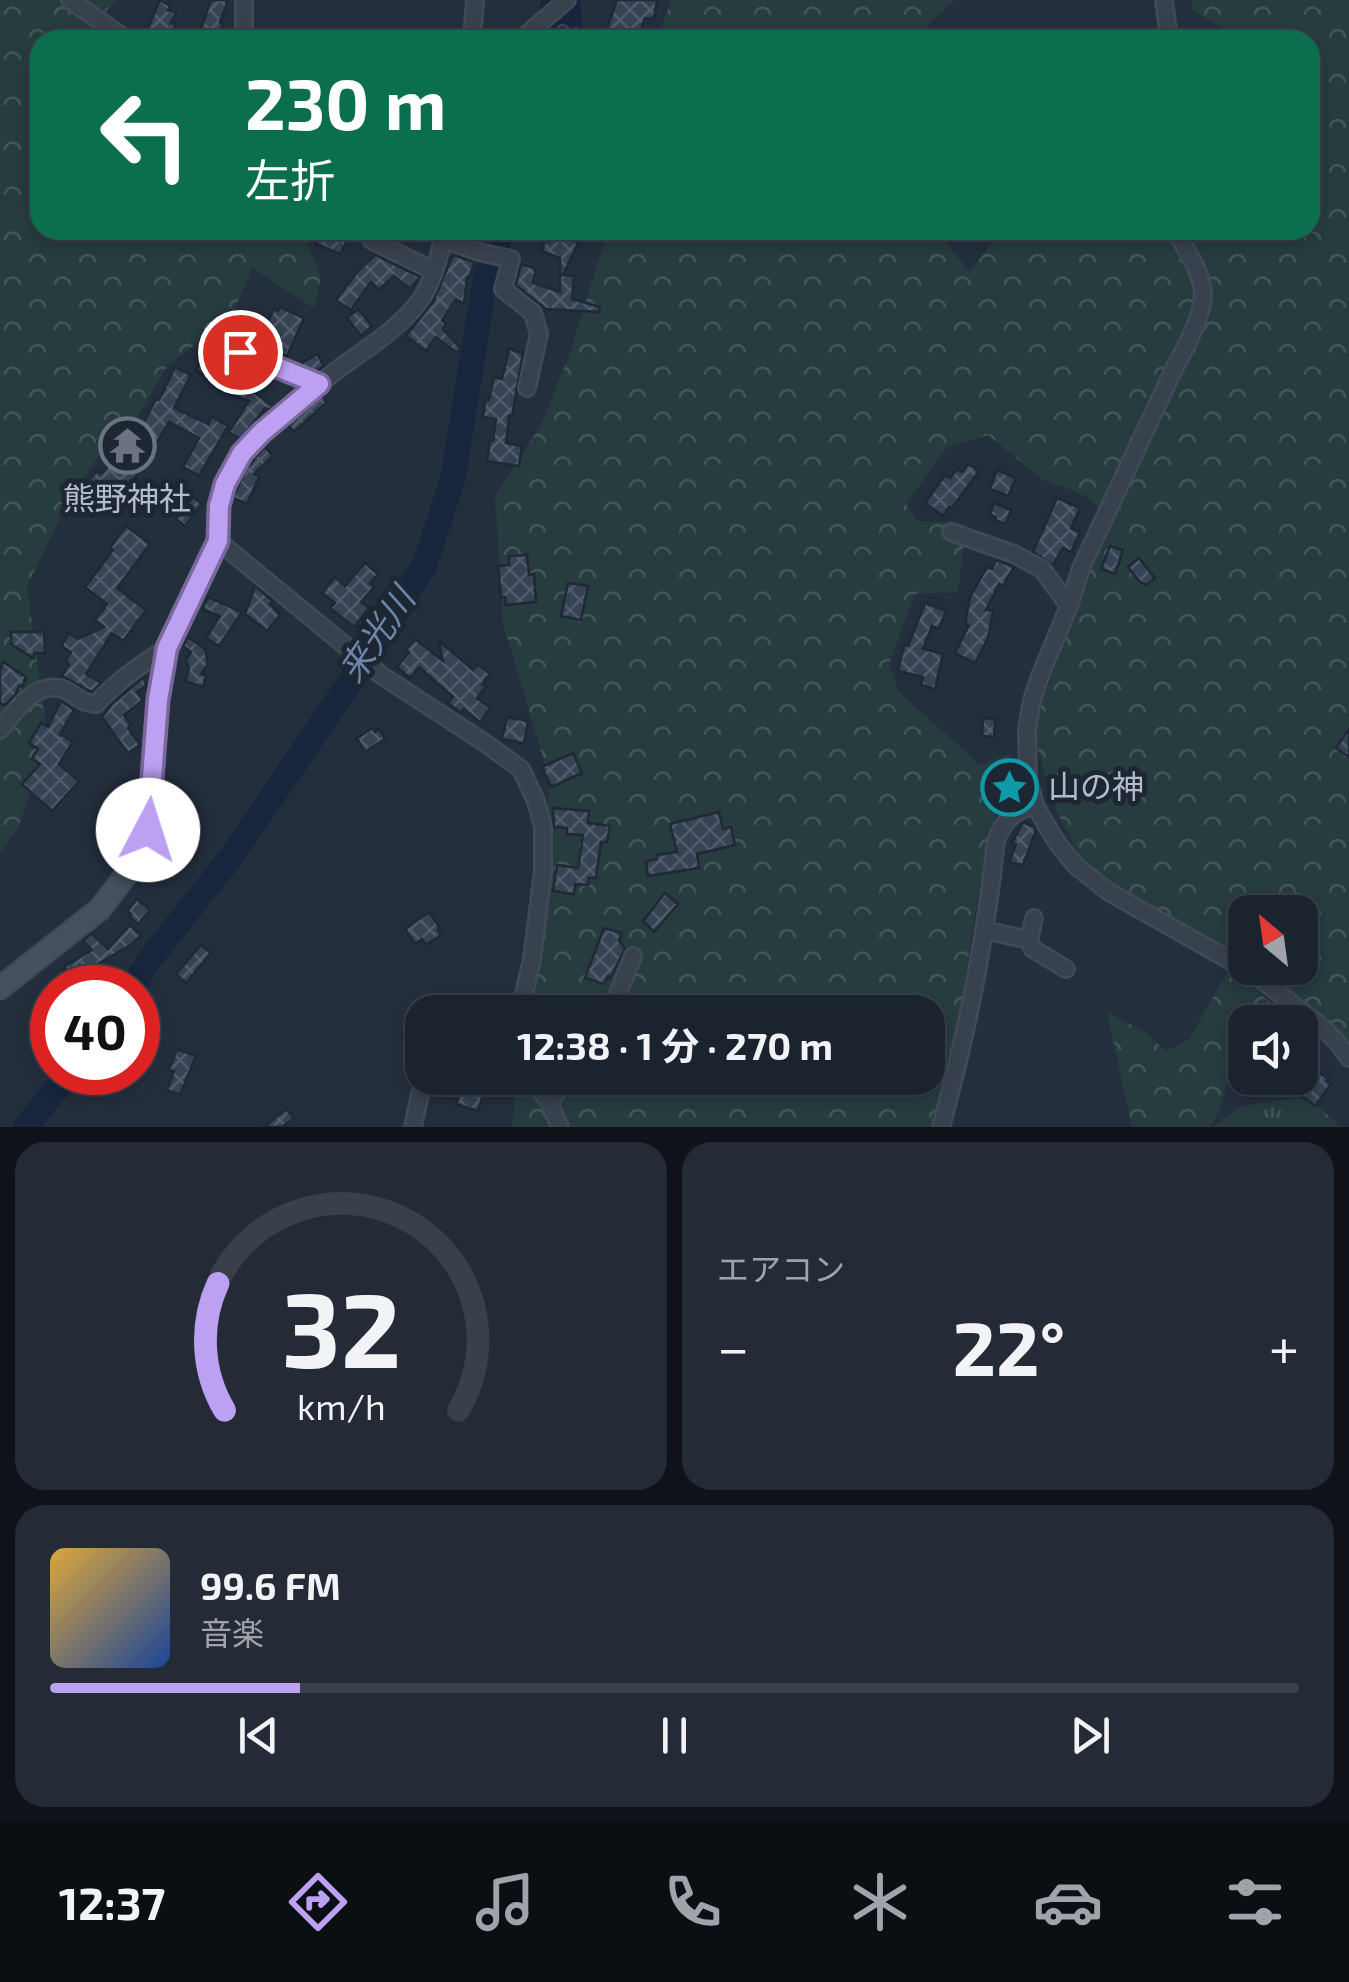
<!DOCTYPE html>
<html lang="ja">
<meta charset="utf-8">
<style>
body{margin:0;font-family:"Exo 2","Noto Sans JP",sans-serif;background:#242b36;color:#f1f3f6;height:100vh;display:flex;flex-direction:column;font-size:38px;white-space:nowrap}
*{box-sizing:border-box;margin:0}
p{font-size:32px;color:#a0a4aa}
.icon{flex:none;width:55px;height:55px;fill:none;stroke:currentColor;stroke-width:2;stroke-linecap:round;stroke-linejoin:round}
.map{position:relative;height:1127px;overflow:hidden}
.panel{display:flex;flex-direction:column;gap:15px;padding:15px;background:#0f1319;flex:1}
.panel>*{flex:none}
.guide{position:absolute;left:30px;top:30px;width:1290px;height:210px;border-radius:30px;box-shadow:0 5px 15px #0003,0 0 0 2px #39404a;background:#0b6e4f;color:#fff;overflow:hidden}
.needle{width:65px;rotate:331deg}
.tools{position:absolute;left:1228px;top:895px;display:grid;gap:20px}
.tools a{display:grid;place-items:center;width:90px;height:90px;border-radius:20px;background:#1b232e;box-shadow:0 5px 15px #0003,0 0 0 2px #39404a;font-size:50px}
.speed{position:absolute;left:30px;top:965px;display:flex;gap:20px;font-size:50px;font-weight:700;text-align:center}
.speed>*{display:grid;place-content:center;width:130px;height:130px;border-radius:50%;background:#1b232e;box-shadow:0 5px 15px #0003,0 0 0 2px #39404a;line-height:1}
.speed .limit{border:15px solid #d22;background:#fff;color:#111}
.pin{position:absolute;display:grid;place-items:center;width:85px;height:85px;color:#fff;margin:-42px;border:5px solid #fff;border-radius:50%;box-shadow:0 2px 10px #0007}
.me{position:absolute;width:110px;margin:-55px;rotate:5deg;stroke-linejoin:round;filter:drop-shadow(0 0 8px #0008)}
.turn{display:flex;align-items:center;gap:35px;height:210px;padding:0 50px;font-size:45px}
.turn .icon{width:130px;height:130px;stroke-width:2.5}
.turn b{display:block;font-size:70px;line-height:85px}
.big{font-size:75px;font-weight:700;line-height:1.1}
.panel .card{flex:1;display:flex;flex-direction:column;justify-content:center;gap:15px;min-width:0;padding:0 35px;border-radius:30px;background:#242b36}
.panel .dial{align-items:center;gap:0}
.dial svg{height:260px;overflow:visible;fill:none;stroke:#39404a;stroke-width:7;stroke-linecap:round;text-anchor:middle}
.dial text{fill:#f1f3f6;stroke:none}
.song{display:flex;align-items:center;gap:30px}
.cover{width:120px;height:120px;border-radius:15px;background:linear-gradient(135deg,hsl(40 70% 55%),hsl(220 70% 35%))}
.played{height:10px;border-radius:5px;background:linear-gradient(90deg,#bca0f2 20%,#39404a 20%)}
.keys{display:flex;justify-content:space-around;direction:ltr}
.heat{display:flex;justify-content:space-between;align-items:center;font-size:55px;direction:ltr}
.panel .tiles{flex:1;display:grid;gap:15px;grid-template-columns:1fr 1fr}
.card:last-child{grid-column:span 2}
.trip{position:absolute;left:405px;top:995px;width:540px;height:100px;border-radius:30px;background:#1b232e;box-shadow:0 5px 15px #0003,0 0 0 2px #39404a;font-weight:700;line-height:100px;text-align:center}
.tabs{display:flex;height:160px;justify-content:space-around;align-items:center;background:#0b0e12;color:#a0a4aa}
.tabs .icon{width:70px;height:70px}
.tabs .selected{color:#bca0f2}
.tabs b{font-size:45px;color:#f1f3f6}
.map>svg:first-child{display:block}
</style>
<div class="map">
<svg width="1349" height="1127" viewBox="0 0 1349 1127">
<defs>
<pattern id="grass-tufts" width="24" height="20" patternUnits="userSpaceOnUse" patternTransform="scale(2.5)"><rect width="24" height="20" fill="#263c3f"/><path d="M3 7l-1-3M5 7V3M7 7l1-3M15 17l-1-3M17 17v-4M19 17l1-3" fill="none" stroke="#435659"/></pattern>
<pattern id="forest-crowns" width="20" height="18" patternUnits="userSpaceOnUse" patternTransform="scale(2.5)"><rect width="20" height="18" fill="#263c3f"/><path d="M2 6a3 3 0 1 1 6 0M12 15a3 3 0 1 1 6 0" fill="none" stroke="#435659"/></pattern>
<pattern id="water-ripples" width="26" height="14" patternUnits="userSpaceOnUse" patternTransform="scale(2.5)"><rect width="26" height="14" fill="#17263c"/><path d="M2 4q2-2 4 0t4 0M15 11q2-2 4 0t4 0" fill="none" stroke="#364457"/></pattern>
<pattern id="building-cross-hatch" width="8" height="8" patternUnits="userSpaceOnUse" patternTransform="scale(2.5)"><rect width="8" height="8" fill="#364354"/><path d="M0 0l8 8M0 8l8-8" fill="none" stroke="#515c6b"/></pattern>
</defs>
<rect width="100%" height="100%" fill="#242f3e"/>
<path fill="url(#grass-tufts)" d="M1299,1098L1317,1105L1340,1127H1213L1242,1106Z"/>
<g fill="url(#forest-crowns)" fill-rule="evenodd">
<path d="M0,0H116L81,40H40V230H302L321,277L314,308L252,268L229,322L169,363L131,428L117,429L70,498L27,586L48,743L17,830L0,853Z"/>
<path d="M671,0H955L912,40H657Z"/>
<path d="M1191,0H1349V1053L1225,959L1125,904L1081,858L1055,808L1032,728L1072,623L1106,516L1087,496L1043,480L988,435L947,447L906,504L917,521L966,524L958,592L915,594L889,663L899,692L980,765L1010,754L978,895L952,1064L933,1127H512L517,1078H928V1012H524L550,782L503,623L495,496L541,425L570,353L608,230H937L969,272L999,235L998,230H1015L1034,240L1047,230H1310V40H1216L1224,29L1192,9ZM1245,912H1300V968H1245Z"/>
<path d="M1230,967L1282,1013L1269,1022H1245V1039L1229,1051C1229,1075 1225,1109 1209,1127H1132L1107,1012L1145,1032L1166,1051L1189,1040Z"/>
</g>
<path fill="url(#water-ripples)" d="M541,0H581L582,40H545L540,9Z"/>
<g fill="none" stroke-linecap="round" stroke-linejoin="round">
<g stroke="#17263c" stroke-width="25">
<path d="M132,988L149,960L231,857L384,632L425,564L453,478L486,273L503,230"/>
<path d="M25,1127L71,1072"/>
</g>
</g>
<g fill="url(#building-cross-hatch)" stroke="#1f2835" stroke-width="2.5">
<path d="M160,0L170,6L168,10L176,13L171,23L176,24L168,40L153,32L151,35L146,32Z"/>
<path d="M211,0H228L220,22L223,24L217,40H197Z"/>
<path d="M617,0H657L654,19L645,18L637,40H610L612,33L606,31Z"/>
<path d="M325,230H353L340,254L316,244Z"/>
<path d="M554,232L578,243L563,275L574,276L572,299L600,307L599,312L546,309L516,285L521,264L536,269L533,283L560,292V258L542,251L545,240L549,242Z"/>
<path d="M375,255L420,277L410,289L394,276L379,290L371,282L351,310L336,300L357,272Z"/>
<path d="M453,255L474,262L469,278H467L464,304L456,299L442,320L446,324L443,329L461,349L457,353L436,337L426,351L406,336L433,302Z"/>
<path d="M280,307L304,318L287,356L270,349L268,352L255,346L274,309L278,311Z"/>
<path d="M358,309L372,326L361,336L347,318Z"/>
<path d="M216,340L231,344L228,356L231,360L256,371L249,389L273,406L271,410L265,408L241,439L229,432L249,401L221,391L224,384L196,371L204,352L211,356Z"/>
<path d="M509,349L523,353L512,416H509L506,443L522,446L519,466L487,461L490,441H493L496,419L483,417L485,400H489L494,377L502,379Z"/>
<path d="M317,354L324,366L315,371L304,366L302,363Z"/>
<path d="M175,367L191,375L174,408L208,424L212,417L228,426L199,476L183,467L199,438L169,422L152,451L141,445L136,453L146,460L135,473L137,475L110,506L105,501L98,509L89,501L95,494L85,485L97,471L101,474L121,452L112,441L120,433L124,437L129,433L135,439L156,399L159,400Z"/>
<path d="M322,396L327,402L294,432L288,425Z"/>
<path d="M263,448H266L273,456L254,474L259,477L247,504L233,498L246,469Z"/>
<path d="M969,464L979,471L952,508L949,507L943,516L925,503L945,475L950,478L957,469L962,472Z"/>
<path d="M997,470L1016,478L1008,496L990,489Z"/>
<path d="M193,497L202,504L185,526L176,519Z"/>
<path d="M1057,498L1080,508L1071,528L1080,532L1071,552L1063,548L1053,565L1033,552Z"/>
<path d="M994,503L1011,510L1006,524L995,520L996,517L990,515Z"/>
<path d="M126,526L150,544L117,588L146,610L123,641L112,633L86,674L101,683L92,692L62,676L69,665L66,661L71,652L61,646L69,633L78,639L104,627L95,620L107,604L85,587L113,550L110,548Z"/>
<path d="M1110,546L1123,550L1115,574L1101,569Z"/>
<path d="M527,555L529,575L534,574L536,602L506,605L505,597H501L498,566L509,565V556Z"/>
<path d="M1139,558L1155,578L1147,585L1140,582L1128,567Z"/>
<path d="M996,560L1014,567L1003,586L999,584L986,610L993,611L988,638L975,663L955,653L969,625L965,624L970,597L987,567L992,569Z"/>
<path d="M365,563L378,574L370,583L374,587L361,602L369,608L354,627L330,608L335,603L322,593L335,577L345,586Z"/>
<path d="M568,583L588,586L581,620L561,616Z"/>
<path d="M255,586L273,601L270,604L280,615L267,631L245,614Z"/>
<path d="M208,597L242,612L219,646L206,638L220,616L202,609Z"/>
<path d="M925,603L946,611L939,629L932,626L923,649L943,654L935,689L921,685L923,677L898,671L904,645L908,646Z"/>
<path d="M11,632H44L45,653H34L33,658L11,644Z"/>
<path d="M188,637L205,649L208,664L201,674L206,676L203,687L185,681L189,669L186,660L191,652L183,646Z"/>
<path d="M415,639L443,661L439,641L473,670L478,664L490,674L482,684L486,686L477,698L490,708L480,722L464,709L461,713L448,703L453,697L419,667L410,678L397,667L409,652L406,650Z"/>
<path d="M3,662L26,677L22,687L19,686L16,694L5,705L0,703V670Z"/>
<path d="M144,677L146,686L137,692L143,700L124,715L131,725L128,728L140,745L128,753L102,717L112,704Z"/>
<path d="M61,701L74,710L60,734L73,742L59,764L79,781L52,811L22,784L40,764L32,759L38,749L29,743L41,723L48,727Z"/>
<path d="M507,717L528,721L524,743L502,739Z"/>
<path d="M983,718L995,719L994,737L982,736Z"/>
<path d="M373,728L375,732L379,729L385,739L365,752L357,738Z"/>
<path d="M1349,729V757L1336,748Z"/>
<path d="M573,753L582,773L551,787L542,767Z"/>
<path d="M1014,783L1017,796L1010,798L980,793Z"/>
<path d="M553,808L589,811L588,823L610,826L607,842H601L596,878H589L588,885L575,884L574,894L553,891L557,865L578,868L583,835L567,834V828L554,827Z"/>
<path d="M719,812L723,829L731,827L735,845L697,854L699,868L648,876L646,861L657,859V855L677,852L670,824Z"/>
<path d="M1023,822L1034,827L1036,830L1023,865L1009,862L1016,844L1012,843Z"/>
<path d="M665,893L678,904L654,932L643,921Z"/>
<path d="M137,899L150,910L138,924L129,916L131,914L127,911Z"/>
<path d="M429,912L440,928L438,930L441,935L426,945L422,939L415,944L405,929Z"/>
<path d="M130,925L141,935L132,944L69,981L63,971L66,969L65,966L92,950L83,941L91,933L108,949Z"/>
<path d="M604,928L622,933L619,940L625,949L610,978L608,976L604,984L585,978Z"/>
<path d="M201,945L211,953L186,983L176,974Z"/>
<path d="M52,986V1004L45,1009L37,996Z"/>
<path d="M422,1016V1047L416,1053L409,1045L403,1034Z"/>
<path d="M177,1049L196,1056L180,1095L167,1090L174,1071L169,1070Z"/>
<path d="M1318,1072L1329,1079L1327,1081L1331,1084L1315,1106L1301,1095Z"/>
<path d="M465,1078H485L480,1094L483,1095L478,1111L456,1104L460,1095H457Z"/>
<path d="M286,1109L294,1118L282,1127H264Z"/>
</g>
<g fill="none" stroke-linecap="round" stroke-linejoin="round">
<defs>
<g id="street">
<path d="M70,0L126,39L131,40"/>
<path d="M244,0V30L247,40"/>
<path d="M1164,0L1168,31L1165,40"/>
<path d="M472,40L475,0"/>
<path d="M520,40L567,0"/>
<path d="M445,230C440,252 435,276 423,296C405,323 374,344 348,362C327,377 307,394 287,411C243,448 213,478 218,541L381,675L485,743L521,769L536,801L543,827V871L532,959L520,1012"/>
<path d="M1175,230C1185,249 1203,273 1203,295C1203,316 1184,351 1174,369L1081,568L1069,606L1040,676L1032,700L1027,729L1028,779L1035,805L1045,823L1058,844L1076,866L1109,892L1254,974L1322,1027L1336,1041L1349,1058"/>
<path d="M443,239L479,252L511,259L503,289L533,313L539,334L527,388"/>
<path d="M371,240L434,271"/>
<path d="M239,352L319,385"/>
<path d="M951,532L1014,554L1042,569L1069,606"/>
<path d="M0,730C14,713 33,683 59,688C72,690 77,703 96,704C117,681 140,665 167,648"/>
<path d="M984,930L1029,940L1033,949L1066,969"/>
<path d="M1029,940L1034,918"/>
<path d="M611,1012L633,956"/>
<path d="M531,1078L549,1102L560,1127"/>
<path d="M549,1102L569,1078"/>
<path d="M413,1127L420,1094L428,1078"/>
<path d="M941,1127C967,1034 986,937 996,841C1003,821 1014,811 1035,805"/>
</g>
<path id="secondary" d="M0,988L100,909L132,867L148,830L158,700L167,648L218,541"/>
</defs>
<use href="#street" stroke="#414a57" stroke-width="20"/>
<use href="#secondary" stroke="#414a57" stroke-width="25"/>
<use href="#street" stroke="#38414e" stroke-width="15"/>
<use href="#secondary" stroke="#465061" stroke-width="20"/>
</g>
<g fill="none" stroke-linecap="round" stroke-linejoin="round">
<defs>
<path id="route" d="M148,830L158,700L167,648L218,541L219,506L225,484L242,453L262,432L319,384L240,352"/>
</defs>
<use href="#route" stroke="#7a689d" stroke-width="25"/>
<use href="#route" stroke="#bca0f2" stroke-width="18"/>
</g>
<defs>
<symbol id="temple-ring" viewBox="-11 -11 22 22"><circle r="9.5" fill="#1d2633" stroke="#6b7280" stroke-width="1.5"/><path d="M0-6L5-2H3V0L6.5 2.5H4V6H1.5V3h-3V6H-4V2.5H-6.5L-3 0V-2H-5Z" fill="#6b7280"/></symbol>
<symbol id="sight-ring" viewBox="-11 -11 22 22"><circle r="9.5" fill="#1d2633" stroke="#0f9aa8" stroke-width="1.5"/><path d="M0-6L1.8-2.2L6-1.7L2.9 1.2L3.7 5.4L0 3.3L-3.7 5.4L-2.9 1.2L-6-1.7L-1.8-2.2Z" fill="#0f9aa8"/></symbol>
</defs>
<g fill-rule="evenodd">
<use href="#temple-ring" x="96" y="414" width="63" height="63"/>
<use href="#sight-ring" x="978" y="756" width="63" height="63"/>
</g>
<g text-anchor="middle" stroke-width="10" stroke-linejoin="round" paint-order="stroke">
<g font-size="32" fill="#b4bcc9" stroke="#1d2633">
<text x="127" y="510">熊野神社</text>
<text x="1048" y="798" text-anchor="start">山の神</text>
</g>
<g font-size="35" font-style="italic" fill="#6d86a8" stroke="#1d2633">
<text transform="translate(377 635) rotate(-56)" y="12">来光川</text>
</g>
</g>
</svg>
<div class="tools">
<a><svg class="needle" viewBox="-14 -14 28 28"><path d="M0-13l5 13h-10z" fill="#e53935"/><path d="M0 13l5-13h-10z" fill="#a0a4aa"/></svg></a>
<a><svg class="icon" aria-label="sound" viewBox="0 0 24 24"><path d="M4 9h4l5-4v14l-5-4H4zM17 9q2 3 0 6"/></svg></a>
</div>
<div class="speed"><div class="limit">40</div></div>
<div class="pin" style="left:240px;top:352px;background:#d93025"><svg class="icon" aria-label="arrive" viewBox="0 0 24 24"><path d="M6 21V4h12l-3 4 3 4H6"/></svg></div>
<svg class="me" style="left:148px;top:830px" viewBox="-20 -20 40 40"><circle r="19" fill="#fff"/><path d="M0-13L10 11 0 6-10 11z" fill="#bca0f2"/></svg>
<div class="trip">12:38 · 1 分 · 270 m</div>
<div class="guide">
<div class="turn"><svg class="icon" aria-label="left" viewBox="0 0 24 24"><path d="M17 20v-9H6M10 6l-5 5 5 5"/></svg><div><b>230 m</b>左折</div></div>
</div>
</div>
<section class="panel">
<div class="tiles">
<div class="card dial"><svg viewBox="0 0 100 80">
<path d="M14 69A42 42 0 1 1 86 69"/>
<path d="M14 69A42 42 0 0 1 12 30" stroke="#bca0f2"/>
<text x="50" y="56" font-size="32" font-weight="700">32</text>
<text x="50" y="72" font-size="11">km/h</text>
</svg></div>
<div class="card"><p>エアコン</p>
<div class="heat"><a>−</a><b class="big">22°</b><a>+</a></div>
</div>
<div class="card">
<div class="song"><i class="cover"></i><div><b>99.6 FM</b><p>音楽</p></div></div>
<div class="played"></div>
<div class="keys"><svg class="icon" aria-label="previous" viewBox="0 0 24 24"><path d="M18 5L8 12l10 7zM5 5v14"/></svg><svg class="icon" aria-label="pause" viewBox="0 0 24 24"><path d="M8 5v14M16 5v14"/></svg><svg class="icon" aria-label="next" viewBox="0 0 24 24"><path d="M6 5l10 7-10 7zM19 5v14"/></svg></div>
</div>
</div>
</section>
<nav class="tabs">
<b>12:37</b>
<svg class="icon selected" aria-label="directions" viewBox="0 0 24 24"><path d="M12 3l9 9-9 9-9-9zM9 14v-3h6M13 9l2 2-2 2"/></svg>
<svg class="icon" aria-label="music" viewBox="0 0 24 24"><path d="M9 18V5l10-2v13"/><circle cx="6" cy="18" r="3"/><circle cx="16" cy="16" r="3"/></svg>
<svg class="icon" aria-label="phone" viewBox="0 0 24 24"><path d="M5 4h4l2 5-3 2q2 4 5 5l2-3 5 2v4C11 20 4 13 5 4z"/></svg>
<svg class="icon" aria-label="climate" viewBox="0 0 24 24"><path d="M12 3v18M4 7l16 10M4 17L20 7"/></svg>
<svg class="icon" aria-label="car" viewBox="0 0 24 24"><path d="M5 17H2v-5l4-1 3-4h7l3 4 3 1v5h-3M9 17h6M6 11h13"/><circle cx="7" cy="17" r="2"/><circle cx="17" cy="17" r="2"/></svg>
<svg class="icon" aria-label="filters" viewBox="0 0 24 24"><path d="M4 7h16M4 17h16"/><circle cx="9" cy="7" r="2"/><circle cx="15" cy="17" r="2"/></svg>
</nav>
